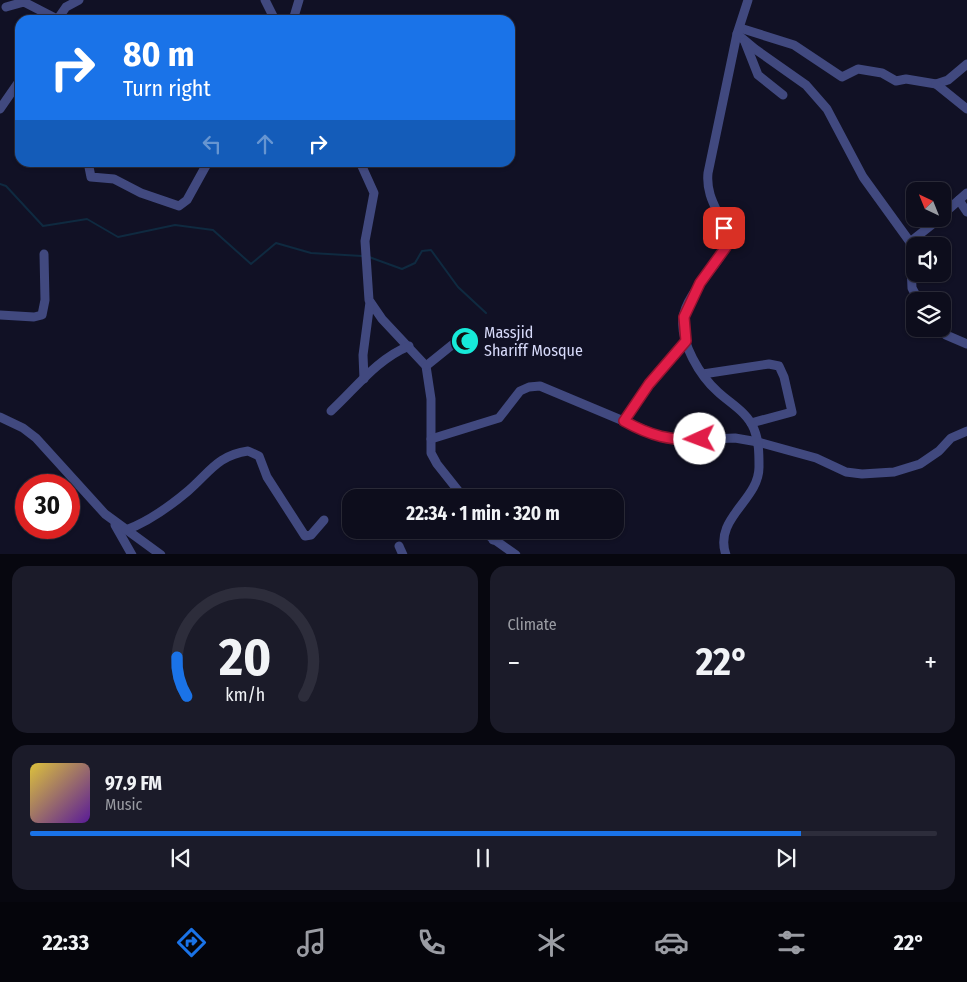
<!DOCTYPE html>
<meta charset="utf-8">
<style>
body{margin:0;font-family:"Fira Sans Condensed",sans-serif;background:#1b1b29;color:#f1f3f6;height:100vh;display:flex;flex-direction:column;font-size:19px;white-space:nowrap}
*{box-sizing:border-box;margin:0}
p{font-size:16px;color:#9a9ca3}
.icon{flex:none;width:28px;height:28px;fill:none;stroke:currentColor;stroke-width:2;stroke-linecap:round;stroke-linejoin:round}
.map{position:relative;height:554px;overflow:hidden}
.panel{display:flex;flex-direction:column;gap:12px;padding:12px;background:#07070f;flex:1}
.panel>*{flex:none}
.hud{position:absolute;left:15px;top:15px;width:500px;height:152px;border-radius:15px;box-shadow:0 1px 4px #0004,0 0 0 1px #2d2d3b;background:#1a73e8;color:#fff;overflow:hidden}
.needle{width:32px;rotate:317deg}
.buttons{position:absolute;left:906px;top:182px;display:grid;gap:10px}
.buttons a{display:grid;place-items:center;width:45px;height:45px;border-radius:10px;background:#0d0d1c;box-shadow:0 1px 4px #0004,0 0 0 1px #2d2d3b;font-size:25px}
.speed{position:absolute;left:15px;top:474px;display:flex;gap:10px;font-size:25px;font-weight:700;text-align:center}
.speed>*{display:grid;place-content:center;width:65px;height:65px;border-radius:50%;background:#0d0d1c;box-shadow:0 1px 4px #0004,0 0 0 1px #2d2d3b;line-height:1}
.speed .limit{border:8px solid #d22;background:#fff;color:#111}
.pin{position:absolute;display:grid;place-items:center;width:42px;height:42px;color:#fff;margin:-21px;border-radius:10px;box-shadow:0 2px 8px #0006}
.me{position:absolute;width:55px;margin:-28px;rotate:268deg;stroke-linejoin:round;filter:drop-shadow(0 0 4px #0008)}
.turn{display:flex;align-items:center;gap:18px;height:105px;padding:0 25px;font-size:22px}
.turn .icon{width:65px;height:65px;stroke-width:2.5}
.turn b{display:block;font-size:35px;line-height:42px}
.lanes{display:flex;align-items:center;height:48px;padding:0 25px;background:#0003;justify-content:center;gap:25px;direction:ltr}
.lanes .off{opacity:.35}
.big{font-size:38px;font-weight:700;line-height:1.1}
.panel .tile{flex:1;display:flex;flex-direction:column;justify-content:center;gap:8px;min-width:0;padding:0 18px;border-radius:15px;background:#1b1b29}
.panel .dial{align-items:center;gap:0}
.dial svg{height:130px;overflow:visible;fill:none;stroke:#2d2d3b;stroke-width:7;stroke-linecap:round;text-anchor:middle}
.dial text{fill:#f1f3f6;stroke:none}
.song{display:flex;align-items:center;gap:15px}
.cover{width:60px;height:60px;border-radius:8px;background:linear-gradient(135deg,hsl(50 70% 55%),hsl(270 70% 35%))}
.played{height:5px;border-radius:2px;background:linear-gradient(90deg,#1a73e8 85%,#2d2d3b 85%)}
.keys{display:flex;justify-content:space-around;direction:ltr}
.heat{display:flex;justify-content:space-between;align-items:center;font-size:28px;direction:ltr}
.panel .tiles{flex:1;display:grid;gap:12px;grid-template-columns:1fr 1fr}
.tile:last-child{grid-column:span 2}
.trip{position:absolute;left:342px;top:489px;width:282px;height:50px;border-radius:15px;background:#0d0d1c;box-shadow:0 1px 4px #0004,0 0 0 1px #2d2d3b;font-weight:700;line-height:50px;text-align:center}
.menu{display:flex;height:80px;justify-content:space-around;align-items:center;background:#05050b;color:#9a9ca3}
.menu .icon{width:35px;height:35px}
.menu .current{color:#1a73e8}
.menu b{font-size:22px;color:#f1f3f6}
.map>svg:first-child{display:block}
</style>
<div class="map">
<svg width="967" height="555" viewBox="0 0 967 555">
<rect width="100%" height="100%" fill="#111125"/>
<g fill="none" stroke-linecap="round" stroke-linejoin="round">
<g stroke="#0f2a40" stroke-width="2">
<path d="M0,184L6,186L43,226L87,219L118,237L175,225L213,230L251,264L276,243L311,253L362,256"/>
<path d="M369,257L402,269L415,263L422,251L431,250L458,287L486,313"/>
</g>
<g stroke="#41497f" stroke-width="9">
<path d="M265,0L275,20"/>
<path d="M6,7L24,2L57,19"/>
<path d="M57,20L66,7L79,0"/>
<path d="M293,20L299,0"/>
<path d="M740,28L794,45L842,77L858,69L882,73L896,81L906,79L936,84L948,80L967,64"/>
<path d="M737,34L755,49L806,85L827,109L863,177L910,242L912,288L919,301"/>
<path d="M745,42L758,75L783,95"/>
<path d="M936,84L967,109"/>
<path d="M0,109L20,80"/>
<path d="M88,162L91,177L114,179L141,193L179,206L187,200L208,162"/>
<path d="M360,162L374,193L365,241L369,300L382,319L426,366L431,399V453L437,464L464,498"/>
<path d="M959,200L967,212"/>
<path d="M942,215L967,193"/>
<path d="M910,242L939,219"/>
<path d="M0,315L34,317L42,315L45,300L44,254"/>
<path d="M939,329L946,335L967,344"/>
<path d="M426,366L457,341"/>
<path d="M703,374L769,364L779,366L784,377L792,412L751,423"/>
<path d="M364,379L363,355L370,302"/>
<path d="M331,411C356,388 377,359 409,346"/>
<path d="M0,417L23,428L36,438L105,514L161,555"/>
<path d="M624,421L649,384L686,341"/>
<path d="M431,439L499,418L520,391L529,387L540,386L664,438L685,440L735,438L758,442L816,458L846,472L862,474L894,472L920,464L939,451L951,438L967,431"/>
<path d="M520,495L521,498"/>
<path d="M115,525L132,555"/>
<path d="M126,530C150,521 169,507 188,491C209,473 218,455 248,451L259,456L267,477L305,536L311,535L324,520"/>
<path d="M481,530L516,555"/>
<path d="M493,540L511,530"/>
<path d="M399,546L403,555"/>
<path d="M726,555C713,518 759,501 759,467C759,454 759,441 754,429C747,412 731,404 718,392C700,376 680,343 683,318C687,291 720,266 727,243C727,218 705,203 708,173L737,34L748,0"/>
</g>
</g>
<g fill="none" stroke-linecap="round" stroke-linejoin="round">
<defs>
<path id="route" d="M700,439C672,442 649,435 624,421L649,384L686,341L684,317L700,283L726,247V235L724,228"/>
</defs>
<use href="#route" stroke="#92132f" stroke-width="12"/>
<use href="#route" stroke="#e11d48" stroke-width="9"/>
</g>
<defs>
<symbol id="mosque-disc" viewBox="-11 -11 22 22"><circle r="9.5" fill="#16ead9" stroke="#111125"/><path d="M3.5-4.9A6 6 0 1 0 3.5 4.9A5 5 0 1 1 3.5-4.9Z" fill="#111"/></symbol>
</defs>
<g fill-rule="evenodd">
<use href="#mosque-disc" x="449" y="325" width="32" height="32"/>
</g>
<g text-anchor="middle" stroke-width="5" stroke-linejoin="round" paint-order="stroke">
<g font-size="16" fill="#d8dbfb" stroke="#111125" text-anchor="start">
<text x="484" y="338">Massjid<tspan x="484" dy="18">Shariff Mosque</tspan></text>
</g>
</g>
</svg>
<div class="buttons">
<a><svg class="needle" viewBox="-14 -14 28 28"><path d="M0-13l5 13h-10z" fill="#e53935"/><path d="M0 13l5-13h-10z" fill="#9a9ca3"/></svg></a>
<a><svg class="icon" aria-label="sound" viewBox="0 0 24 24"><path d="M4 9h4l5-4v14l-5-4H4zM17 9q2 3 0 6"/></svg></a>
<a><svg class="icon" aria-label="layers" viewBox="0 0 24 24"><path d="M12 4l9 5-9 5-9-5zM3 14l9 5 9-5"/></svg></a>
</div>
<div class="speed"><div class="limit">30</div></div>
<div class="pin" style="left:724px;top:228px;background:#d93025"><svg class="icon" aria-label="arrive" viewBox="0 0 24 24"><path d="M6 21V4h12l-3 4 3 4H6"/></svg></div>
<svg class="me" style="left:700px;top:439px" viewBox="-20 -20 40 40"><circle r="19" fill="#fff"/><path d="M0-13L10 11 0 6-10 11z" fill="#e11d48"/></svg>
<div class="trip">22:34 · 1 min · 320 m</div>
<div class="hud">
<div class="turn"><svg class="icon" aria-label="right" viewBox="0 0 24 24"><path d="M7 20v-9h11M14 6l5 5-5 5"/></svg><div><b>80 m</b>Turn right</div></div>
<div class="lanes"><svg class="icon off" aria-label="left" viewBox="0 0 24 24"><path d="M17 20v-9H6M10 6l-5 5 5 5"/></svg><svg class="icon off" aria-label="ahead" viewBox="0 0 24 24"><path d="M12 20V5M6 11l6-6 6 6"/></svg><svg class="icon" aria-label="right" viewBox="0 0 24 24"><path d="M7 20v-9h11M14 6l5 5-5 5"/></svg></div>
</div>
</div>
<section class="panel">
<div class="tiles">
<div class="tile dial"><svg viewBox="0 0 100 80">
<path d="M14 69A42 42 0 1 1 86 69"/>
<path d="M14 69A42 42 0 0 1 8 45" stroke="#1a73e8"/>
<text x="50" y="56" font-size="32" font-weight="700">20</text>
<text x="50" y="72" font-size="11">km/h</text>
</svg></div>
<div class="tile"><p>Climate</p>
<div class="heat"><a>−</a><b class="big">22°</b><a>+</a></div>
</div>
<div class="tile">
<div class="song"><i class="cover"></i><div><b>97.9 FM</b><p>Music</p></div></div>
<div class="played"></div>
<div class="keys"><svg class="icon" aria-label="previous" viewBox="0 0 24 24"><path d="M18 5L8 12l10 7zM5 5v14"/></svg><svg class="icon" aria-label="pause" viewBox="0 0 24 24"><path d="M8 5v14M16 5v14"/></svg><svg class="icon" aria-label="next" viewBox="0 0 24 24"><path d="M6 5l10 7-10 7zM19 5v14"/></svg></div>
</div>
</div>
</section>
<nav class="menu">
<b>22:33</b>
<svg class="icon current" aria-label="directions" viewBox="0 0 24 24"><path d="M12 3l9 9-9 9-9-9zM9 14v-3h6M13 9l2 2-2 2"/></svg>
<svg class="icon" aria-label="music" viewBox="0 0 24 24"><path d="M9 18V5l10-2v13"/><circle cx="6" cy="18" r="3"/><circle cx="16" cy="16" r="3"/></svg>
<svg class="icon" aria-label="phone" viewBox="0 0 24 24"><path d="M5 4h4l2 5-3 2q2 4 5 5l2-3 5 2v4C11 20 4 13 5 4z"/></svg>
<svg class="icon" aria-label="climate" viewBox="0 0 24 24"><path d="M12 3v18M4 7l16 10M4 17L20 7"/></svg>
<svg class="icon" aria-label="car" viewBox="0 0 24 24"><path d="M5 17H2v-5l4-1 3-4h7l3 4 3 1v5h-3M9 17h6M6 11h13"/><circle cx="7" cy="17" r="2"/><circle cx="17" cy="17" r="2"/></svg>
<svg class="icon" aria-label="filters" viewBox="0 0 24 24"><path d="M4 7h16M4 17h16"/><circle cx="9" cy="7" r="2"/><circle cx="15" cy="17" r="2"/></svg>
<b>22°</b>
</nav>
